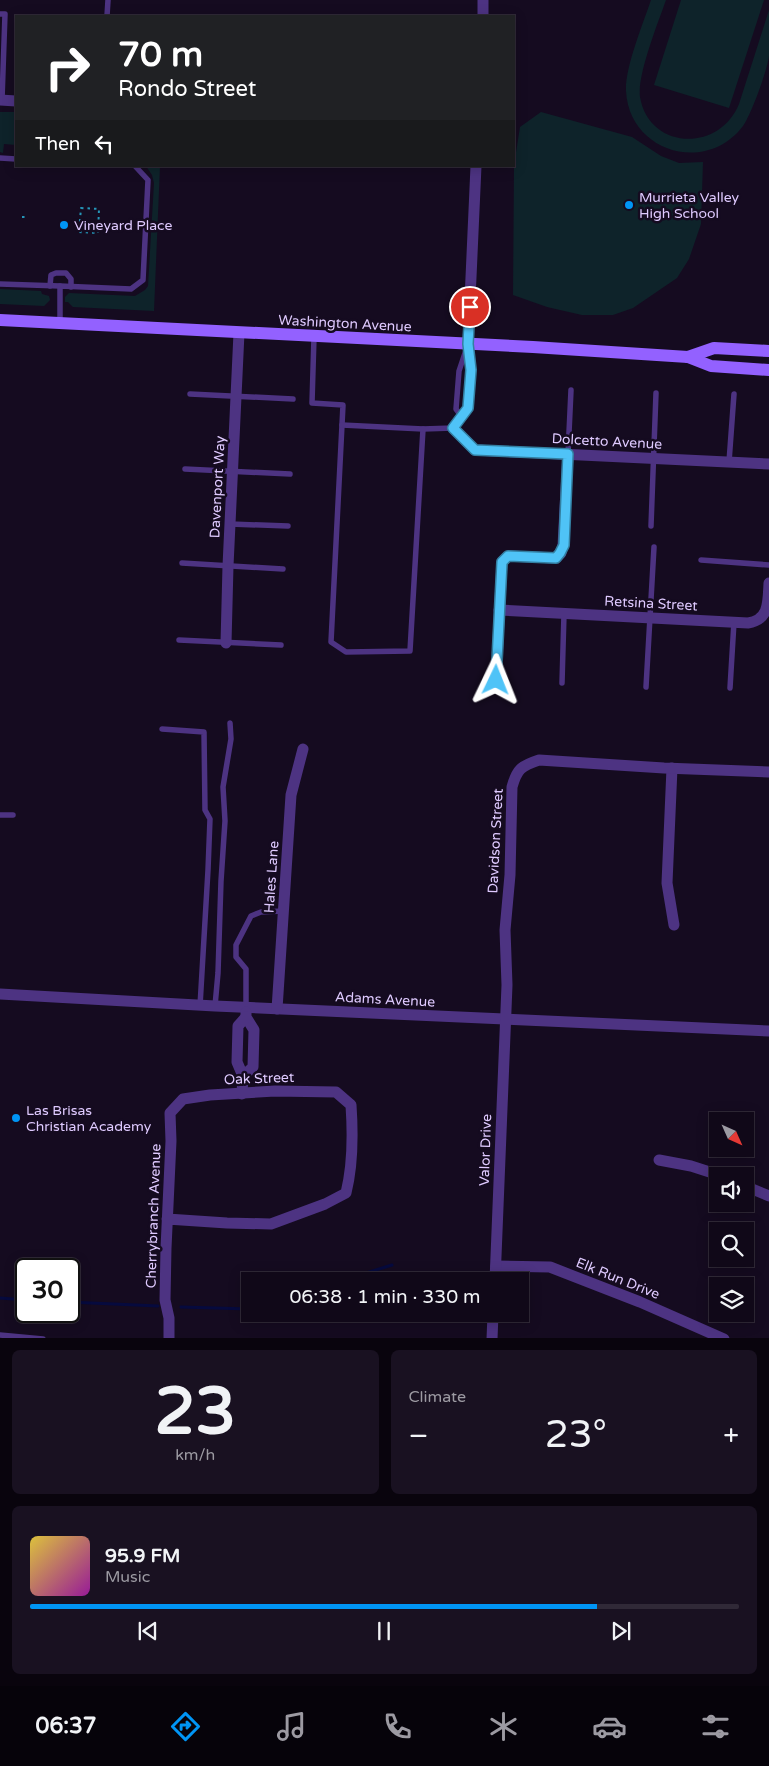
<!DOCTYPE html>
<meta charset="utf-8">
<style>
body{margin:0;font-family:"Varela Round",sans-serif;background:#191121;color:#f1f3f6;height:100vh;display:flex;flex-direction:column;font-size:19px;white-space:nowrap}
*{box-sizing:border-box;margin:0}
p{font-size:16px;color:#9c9aa2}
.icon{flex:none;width:28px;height:28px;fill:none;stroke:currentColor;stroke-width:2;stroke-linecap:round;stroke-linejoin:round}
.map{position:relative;height:1338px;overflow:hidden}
.sheet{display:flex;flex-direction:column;gap:12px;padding:12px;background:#09040d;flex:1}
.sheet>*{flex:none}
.guide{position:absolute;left:15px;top:15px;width:500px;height:152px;border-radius:0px;box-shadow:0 2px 12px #0003,0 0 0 1px #302937;background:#202124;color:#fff;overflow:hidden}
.needle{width:32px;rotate:135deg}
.fabs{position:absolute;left:709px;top:1112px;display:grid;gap:10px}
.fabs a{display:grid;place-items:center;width:45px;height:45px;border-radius:0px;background:#100818;box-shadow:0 2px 12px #0003,0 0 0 1px #302937;font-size:25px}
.speed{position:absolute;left:15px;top:1258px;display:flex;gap:10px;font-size:25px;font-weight:700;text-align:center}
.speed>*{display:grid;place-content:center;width:65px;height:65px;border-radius:50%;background:#100818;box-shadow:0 2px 12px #0003,0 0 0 1px #302937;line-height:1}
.speed .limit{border:2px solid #111;border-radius:8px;background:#fff;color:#111}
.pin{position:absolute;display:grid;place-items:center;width:42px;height:42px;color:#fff;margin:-21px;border:2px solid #fff;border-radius:50%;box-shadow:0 1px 5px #0007}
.me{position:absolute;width:55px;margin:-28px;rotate:2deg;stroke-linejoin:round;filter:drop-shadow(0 0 4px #0008)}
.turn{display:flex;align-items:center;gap:18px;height:105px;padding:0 20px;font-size:22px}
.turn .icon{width:65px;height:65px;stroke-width:2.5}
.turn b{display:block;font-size:35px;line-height:42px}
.then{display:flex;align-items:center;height:48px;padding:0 20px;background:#0003;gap:10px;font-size:19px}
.big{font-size:38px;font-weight:600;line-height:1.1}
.sheet .tile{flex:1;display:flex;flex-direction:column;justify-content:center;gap:8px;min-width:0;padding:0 18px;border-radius:8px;background:#191121}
.sheet .dial{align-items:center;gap:0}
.dial b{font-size:65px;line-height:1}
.song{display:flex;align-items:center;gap:15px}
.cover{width:60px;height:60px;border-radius:8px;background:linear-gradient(135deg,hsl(50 70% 55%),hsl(300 70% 35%))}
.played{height:5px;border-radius:2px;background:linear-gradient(90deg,#0095f5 80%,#302937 80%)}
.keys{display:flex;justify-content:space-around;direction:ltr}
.heat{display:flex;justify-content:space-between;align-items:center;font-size:28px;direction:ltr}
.sheet .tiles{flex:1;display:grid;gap:12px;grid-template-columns:1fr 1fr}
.tile:last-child{grid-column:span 2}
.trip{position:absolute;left:241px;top:1272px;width:288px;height:50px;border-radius:0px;background:#100818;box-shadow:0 2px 12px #0003,0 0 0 1px #302937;font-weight:600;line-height:50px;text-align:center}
.dock{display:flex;height:80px;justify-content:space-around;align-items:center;background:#06030a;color:#9c9aa2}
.dock .icon{width:35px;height:35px}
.dock .current{color:#0095f5}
.dock b{font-size:22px;color:#f1f3f6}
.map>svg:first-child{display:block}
</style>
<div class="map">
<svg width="769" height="1339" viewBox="0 0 769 1339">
<rect width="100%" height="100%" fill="#150b20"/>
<g fill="#0e232a">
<path d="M651,0H666C658,23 637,75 640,97C649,150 719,153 739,104L769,10C769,25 769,41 769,56C767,71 751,115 743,126C706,175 629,152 626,91C625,67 643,24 651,0Z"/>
<path d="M681,0H764L729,108L654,85Z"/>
<path d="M0,112H16V145L4,144L3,153L0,152Z"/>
<path d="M541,112L632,137L661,156L679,163L703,162L701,224L689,259L677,278L633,308L613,315H582L547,307L513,295L514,165L520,127Z"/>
<path d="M146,166H160L154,311L73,307L68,302H65V297L69,293L135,296L145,290L148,286L154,183L152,175Z"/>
<path d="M0,289L41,291L42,294L49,296L50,300L44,306L0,304Z"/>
</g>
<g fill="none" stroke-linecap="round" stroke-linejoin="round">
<g stroke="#060a3e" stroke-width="3">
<path d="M340,1281L392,1265"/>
<path d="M0,1298L26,1300"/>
<path d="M69,1302L158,1306"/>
<path d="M181,1307L250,1309"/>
</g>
<g stroke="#2596b8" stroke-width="2" stroke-dasharray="2.5 4" stroke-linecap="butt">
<path d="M81,208L99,209L98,233L79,232Z"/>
<path d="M22,217H25"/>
</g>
<g stroke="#4d3382" stroke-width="5.5">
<path d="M0,14H5L2,100"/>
<path d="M107,16L108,0"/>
<path d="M0,158L16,159"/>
<path d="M0,284L60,286"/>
<path d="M50,286L51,275L56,273H66L71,279V287"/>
<path d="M60,323V286L131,289L143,280L148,180L135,166"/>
<path d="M314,337L312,403L343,405L331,642L346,652L410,651L423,429"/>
<path d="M190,394L293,399"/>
<path d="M462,417L456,409L459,371L467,347"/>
<path d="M342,425L423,429L453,428L468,409L471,370L468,344"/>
<path d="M568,454L571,390"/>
<path d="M729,462L734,394"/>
<path d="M185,469L290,474"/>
<path d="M230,524L288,526"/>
<path d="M651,526L656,393"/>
<path d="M701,560L769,565"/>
<path d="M182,563L283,569"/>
<path d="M179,640L281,645"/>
<path d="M562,683L564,614"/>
<path d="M646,687L654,547"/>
<path d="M730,688L734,622"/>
<path d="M162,729L204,732L205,810L210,819L208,870L200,1006"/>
<path d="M0,815H13"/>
<path d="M215,1006L218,973L221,881L225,821L223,787L231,739L230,723"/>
<path d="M246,1008V969L236,957V945L251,916L261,912L283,911"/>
<path d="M0,1335L43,1339"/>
</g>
<g stroke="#4d3382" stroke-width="11">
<path d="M483,16V0"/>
<path d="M0,100L16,101"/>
<path d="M468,344L476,166"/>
<path d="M453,428L475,450L769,464"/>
<path d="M499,610L748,623C769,620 768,603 769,583"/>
<path d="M226,643L228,566L239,333"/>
<path d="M496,680L502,562L508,556L556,558L561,553L563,545L568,454"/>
<path d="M672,768L667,883L674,925"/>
<path d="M0,994L215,1006L769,1031"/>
<path d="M277,1009L291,795L303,749"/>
<path d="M243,1076L253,1067L254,1030L246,1017V1012"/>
<path d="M242,1094L243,1076L237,1062L238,1026L246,1017"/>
<path d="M659,1160L691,1166L722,1176"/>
<path d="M745,1186L769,1196"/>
<path d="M167,1219L227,1223L271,1224L325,1204L346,1193C353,1165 353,1134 351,1105L336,1092L275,1091L210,1095L183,1099L170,1113L171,1141L166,1248L165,1300L169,1318V1339"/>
<path d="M496,1266L550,1267L640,1302L724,1339"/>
<path d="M495,1281L507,985L505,930L510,875L512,787C517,769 521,766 539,760L664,768L769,772"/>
<path d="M492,1339L493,1314"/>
</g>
<g stroke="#9361ff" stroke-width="12">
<path d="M0,320L533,347L688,357L711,366L769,370"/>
<path d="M688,357L714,348L769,351"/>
</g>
</g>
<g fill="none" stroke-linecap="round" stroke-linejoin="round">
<defs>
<path id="route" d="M470,307L468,344L471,370L468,408L453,428L475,450L568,454L564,545L560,553L556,558L508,556L502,562L496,680"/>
</defs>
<use href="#route" stroke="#337fa1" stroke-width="12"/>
<use href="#route" stroke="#4fc3f7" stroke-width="9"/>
</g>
<g fill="#0095f5" stroke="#150b20" stroke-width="2">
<circle cx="629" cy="205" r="5"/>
<circle cx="64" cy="225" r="5"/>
<circle cx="16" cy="1118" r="5"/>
</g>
<g text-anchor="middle" stroke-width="5" stroke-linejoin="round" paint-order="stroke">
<g font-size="14" fill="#dfcaff" stroke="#150b20" text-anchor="start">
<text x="639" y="202">Murrieta Valley<tspan x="639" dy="16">High School</tspan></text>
<text x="74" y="230">Vineyard Place</text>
<text x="26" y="1115">Las Brisas<tspan x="26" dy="16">Christian Academy</tspan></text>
</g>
<g font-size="14" fill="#dfcaff" stroke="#150b20">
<text transform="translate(345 323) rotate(3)" y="5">Washington Avenue</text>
<text transform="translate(607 441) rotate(3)" y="5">Dolcetto Avenue</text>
<text transform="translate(217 487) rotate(-87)" y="5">Davenport Way</text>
<text transform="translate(651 603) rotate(3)" y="5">Retsina Street</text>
<text transform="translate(495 841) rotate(-87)" y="5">Davidson Street</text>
<text transform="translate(271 877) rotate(-86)" y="5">Hales Lane</text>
<text transform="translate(385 999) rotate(3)" y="5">Adams Avenue</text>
<text transform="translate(259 1078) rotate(-2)" y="5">Oak Street</text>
<text transform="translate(485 1150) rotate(-88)" y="5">Valor Drive</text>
<text transform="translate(153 1216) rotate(-88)" y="5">Cherrybranch Avenue</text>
<text transform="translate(618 1278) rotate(22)" y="5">Elk Run Drive</text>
</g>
</g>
</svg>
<div class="fabs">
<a><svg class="needle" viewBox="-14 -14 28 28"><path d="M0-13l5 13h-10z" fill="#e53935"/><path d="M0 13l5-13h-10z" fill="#9c9aa2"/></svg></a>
<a><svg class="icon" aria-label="sound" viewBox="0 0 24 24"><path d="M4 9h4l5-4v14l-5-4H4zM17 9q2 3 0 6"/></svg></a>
<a><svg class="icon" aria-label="search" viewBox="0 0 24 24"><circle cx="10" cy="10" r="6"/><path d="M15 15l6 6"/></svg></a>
<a><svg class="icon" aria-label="layers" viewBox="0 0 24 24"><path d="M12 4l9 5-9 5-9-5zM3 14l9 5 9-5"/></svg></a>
</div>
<div class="speed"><div class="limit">30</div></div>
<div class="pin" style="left:470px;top:307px;background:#d93025"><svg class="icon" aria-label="arrive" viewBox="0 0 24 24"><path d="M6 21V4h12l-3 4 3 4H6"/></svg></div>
<svg class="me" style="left:496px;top:680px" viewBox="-20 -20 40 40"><path d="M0-17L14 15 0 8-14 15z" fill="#4fc3f7" stroke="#fff" stroke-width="4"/></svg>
<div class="trip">06:38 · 1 min · 330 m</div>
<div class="guide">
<div class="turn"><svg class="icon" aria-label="right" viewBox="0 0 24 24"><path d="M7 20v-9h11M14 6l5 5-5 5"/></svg><div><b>70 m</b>Rondo Street</div></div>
<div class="then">Then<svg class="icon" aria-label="left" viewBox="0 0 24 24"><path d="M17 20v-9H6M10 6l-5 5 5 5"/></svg></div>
</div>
</div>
<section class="sheet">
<div class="tiles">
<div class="tile dial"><b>23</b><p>km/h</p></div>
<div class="tile"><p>Climate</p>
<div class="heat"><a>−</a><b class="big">23°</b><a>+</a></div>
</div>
<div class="tile">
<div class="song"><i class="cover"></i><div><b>95.9 FM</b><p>Music</p></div></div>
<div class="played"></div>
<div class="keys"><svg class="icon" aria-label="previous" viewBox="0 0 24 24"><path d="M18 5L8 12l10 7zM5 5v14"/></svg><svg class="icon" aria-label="pause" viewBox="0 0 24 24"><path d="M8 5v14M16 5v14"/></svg><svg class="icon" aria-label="next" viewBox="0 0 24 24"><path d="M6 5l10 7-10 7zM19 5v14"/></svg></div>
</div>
</div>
</section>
<nav class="dock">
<b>06:37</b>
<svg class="icon current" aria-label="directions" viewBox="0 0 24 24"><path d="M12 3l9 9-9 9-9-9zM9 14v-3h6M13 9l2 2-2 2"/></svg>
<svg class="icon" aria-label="music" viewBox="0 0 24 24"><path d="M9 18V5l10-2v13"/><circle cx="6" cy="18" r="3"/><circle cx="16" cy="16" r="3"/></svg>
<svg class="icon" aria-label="phone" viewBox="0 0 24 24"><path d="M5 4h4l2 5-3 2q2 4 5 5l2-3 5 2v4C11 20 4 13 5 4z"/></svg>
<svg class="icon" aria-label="climate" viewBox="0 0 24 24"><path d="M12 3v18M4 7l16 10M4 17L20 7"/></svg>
<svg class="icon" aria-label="car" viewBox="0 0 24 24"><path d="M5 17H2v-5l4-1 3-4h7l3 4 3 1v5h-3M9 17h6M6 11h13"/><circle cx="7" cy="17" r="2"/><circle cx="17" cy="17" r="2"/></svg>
<svg class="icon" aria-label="filters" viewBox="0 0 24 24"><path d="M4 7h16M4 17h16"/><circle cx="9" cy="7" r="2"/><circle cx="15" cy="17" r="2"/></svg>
</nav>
